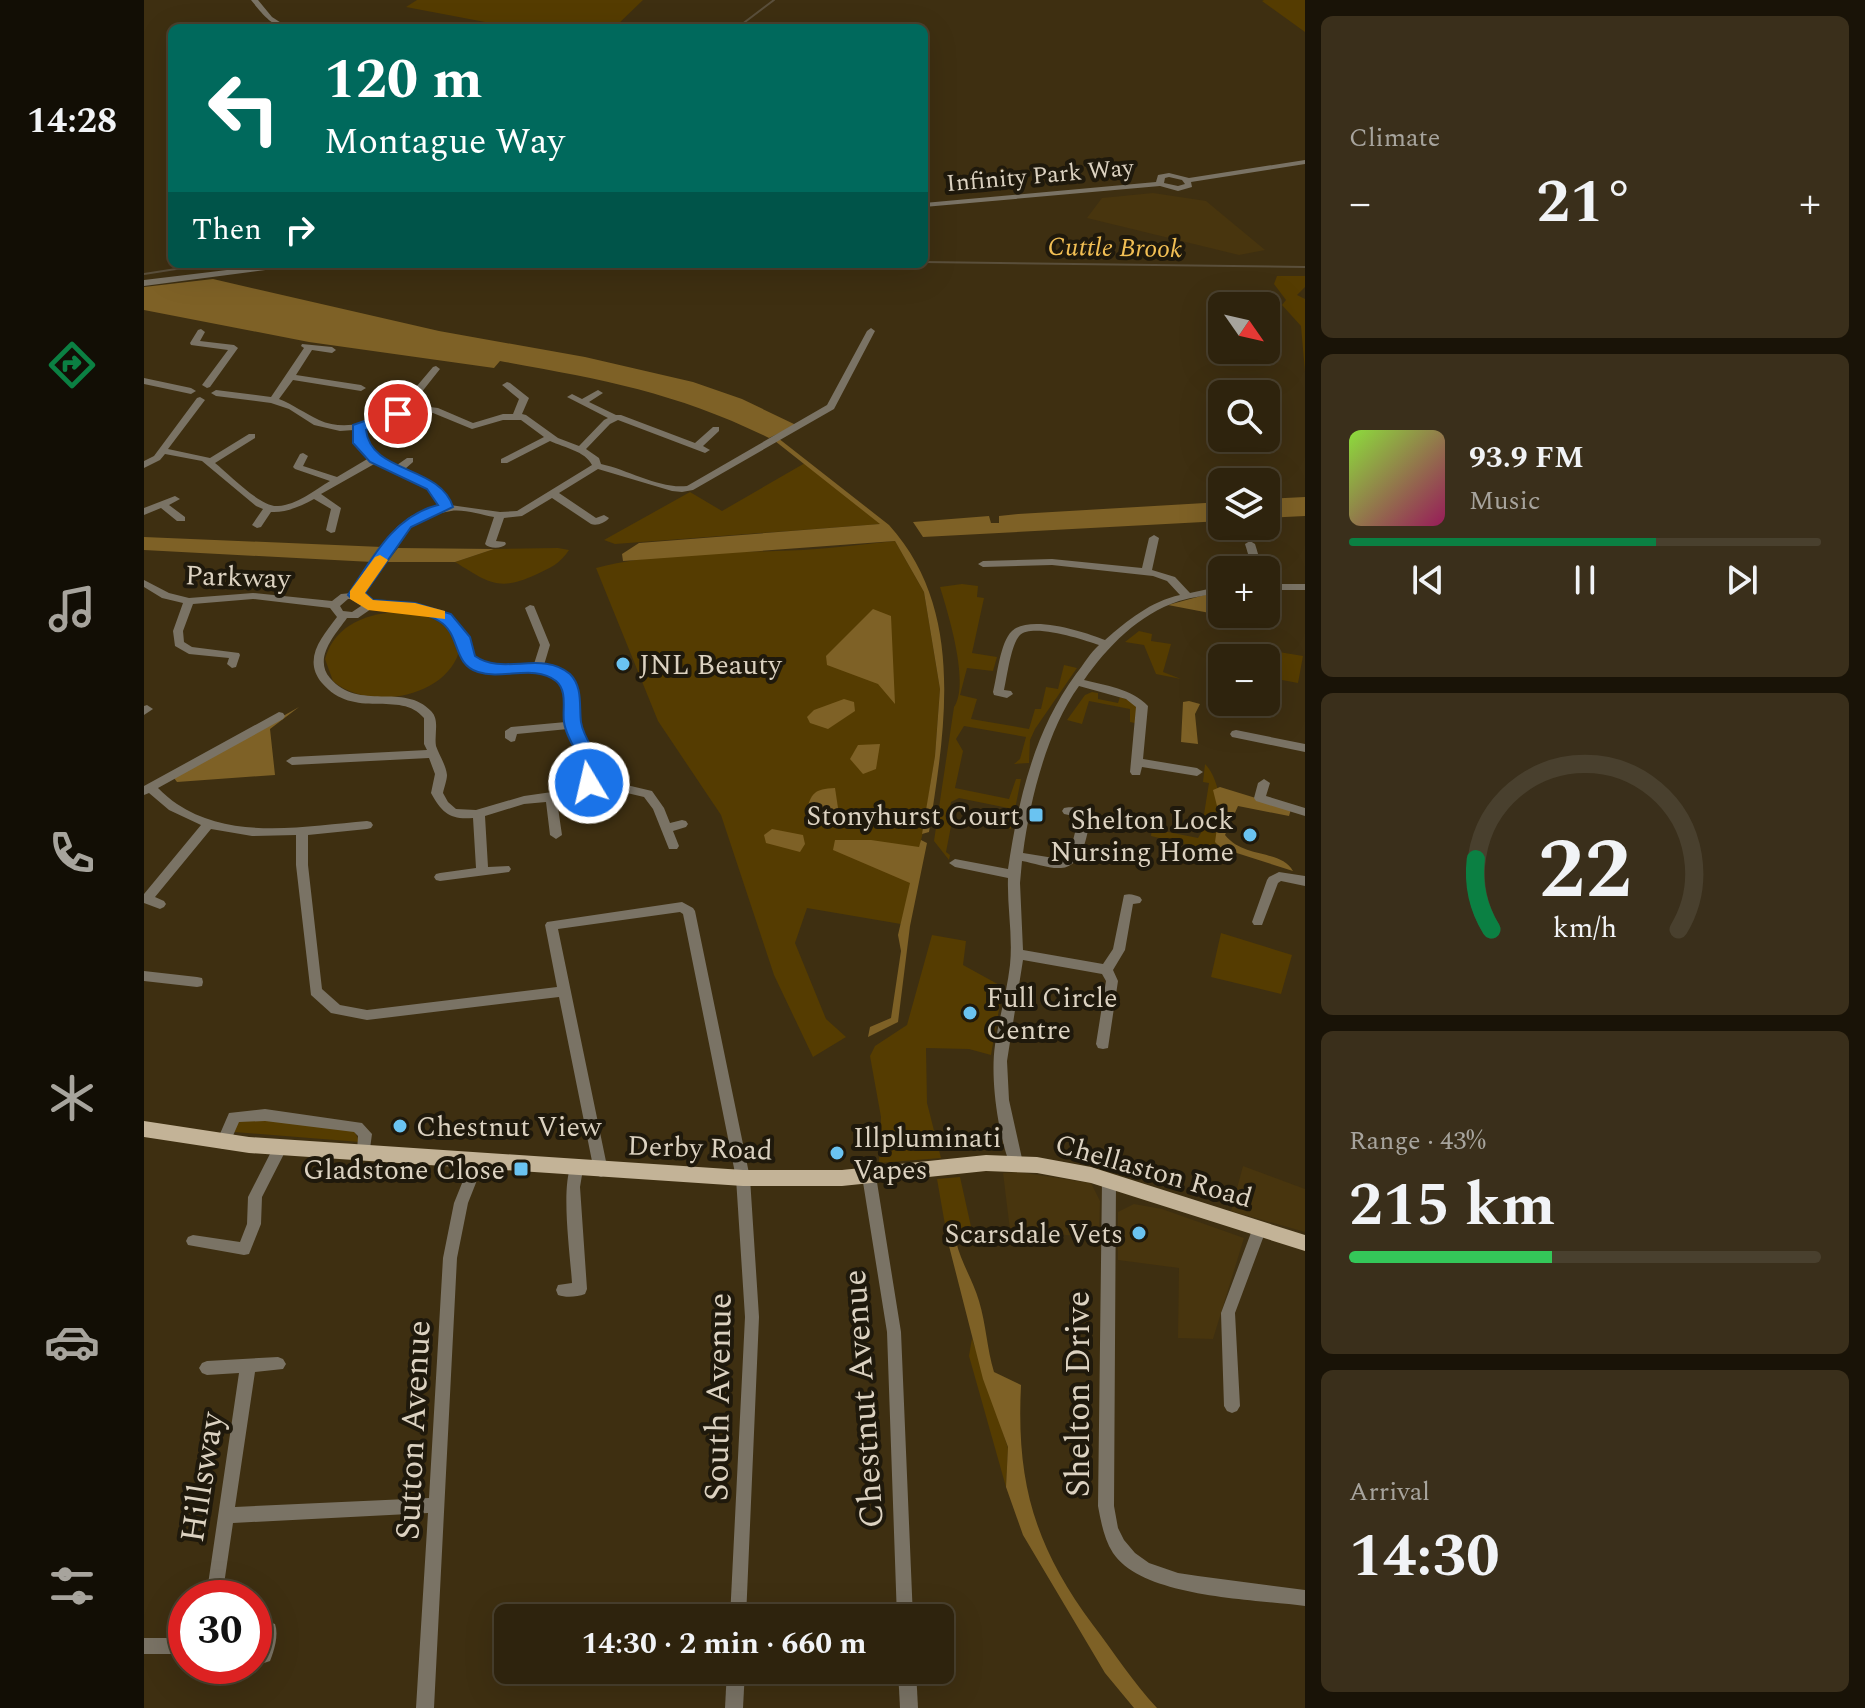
<!DOCTYPE html>
<meta charset="utf-8">
<style>
body{margin:0;font-family:Spectral,serif;background:#3a2f1b;color:#f1f3f6;height:100vh;display:flex;flex-direction:column;font-size:30px;white-space:nowrap}
*{box-sizing:border-box;margin:0}
p{font-size:26px;color:#a7a49d}
.icon{flex:none;width:44px;height:44px;fill:none;stroke:currentColor;stroke-width:2;stroke-linecap:round;stroke-linejoin:round}
.map{position:relative;flex:1;overflow:hidden}
.panel{display:flex;flex-direction:column;gap:16px;padding:16px;background:#191307;width:560px}
.panel>*{flex:none}
.guide{position:absolute;left:24px;top:24px;width:760px;height:244px;border-radius:12px;box-shadow:0 8px 32px #0002,0 0 0 2px #49402e;background:#00695c;color:#fff;overflow:hidden}
.needle{width:52px;rotate:124deg}
.buttons{position:absolute;left:1064px;top:292px;display:grid;gap:16px}
.buttons a{display:grid;place-items:center;width:72px;height:72px;border-radius:12px;background:#2e230d;box-shadow:0 8px 32px #0002,0 0 0 2px #49402e;font-size:40px}
.speed{position:absolute;left:24px;top:1580px;display:flex;gap:16px;font-size:40px;font-weight:700;text-align:center}
.speed>*{display:grid;place-content:center;width:104px;height:104px;border-radius:50%;background:#2e230d;box-shadow:0 8px 32px #0002,0 0 0 2px #49402e;line-height:1}
.speed .limit{border:12px solid #d22;background:#fff;color:#111}
.pin{position:absolute;display:grid;place-items:center;width:68px;height:68px;color:#fff;margin:-34px;border:4px solid #fff;border-radius:50%;box-shadow:0 2px 8px #0007}
.me{position:absolute;width:88px;margin:-44px;rotate:351deg;stroke-linejoin:round;filter:drop-shadow(0 0 6px #0008)}
.turn{display:flex;align-items:center;gap:28px;height:168px;padding:0 24px;font-size:36px}
.turn .icon{width:104px;height:104px;stroke-width:2.5}
.turn b{display:block;font-size:56px;line-height:68px}
.then{display:flex;align-items:center;height:76px;padding:0 24px;background:#0003;gap:16px;font-size:30px}
.big{font-size:60px;font-weight:700;line-height:1.1}
.panel .tile{flex:1;display:flex;flex-direction:column;justify-content:center;gap:12px;min-width:0;padding:0 28px;border-radius:12px;background:#3a2f1b}
.panel .dial{align-items:center;gap:0}
.dial svg{height:208px;overflow:visible;fill:none;stroke:#49402e;stroke-width:7;stroke-linecap:round;text-anchor:middle}
.dial text{fill:#f1f3f6;stroke:none}
.song{display:flex;align-items:center;gap:24px}
.cover{width:96px;height:96px;border-radius:12px;background:linear-gradient(135deg,hsl(90 70% 55%),hsl(330 70% 35%))}
.played{height:8px;border-radius:4px;background:linear-gradient(90deg,#0b8043 65%,#49402e 65%)}
.keys{display:flex;justify-content:space-around;direction:ltr}
.heat{display:flex;justify-content:space-between;align-items:center;font-size:44px;direction:ltr}
.charge{height:12px;border-radius:6px;background:linear-gradient(90deg,#34c759 43%,#49402e 0)}
.trip{position:absolute;left:350px;top:1604px;width:460px;height:80px;border-radius:12px;background:#2e230d;box-shadow:0 8px 32px #0002,0 0 0 2px #49402e;font-weight:700;line-height:80px;text-align:center}
main{display:flex;flex:1;min-height:0}
.menu{display:flex;flex-direction:column;width:144px;justify-content:space-around;align-items:center;background:#120e05;color:#a7a49d}
.menu .icon{width:56px;height:56px}
.menu .on{color:#0b8043}
.menu b{font-size:36px;color:#f1f3f6}
.map>svg:first-child{display:block}
</style>
<main>
<nav class="menu">
<b>14:28</b>
<svg class="icon on" aria-label="directions" viewBox="0 0 24 24"><path d="M12 3l9 9-9 9-9-9zM9 14v-3h6M13 9l2 2-2 2"/></svg>
<svg class="icon" aria-label="music" viewBox="0 0 24 24"><path d="M9 18V5l10-2v13"/><circle cx="6" cy="18" r="3"/><circle cx="16" cy="16" r="3"/></svg>
<svg class="icon" aria-label="phone" viewBox="0 0 24 24"><path d="M5 4h4l2 5-3 2q2 4 5 5l2-3 5 2v4C11 20 4 13 5 4z"/></svg>
<svg class="icon" aria-label="climate" viewBox="0 0 24 24"><path d="M12 3v18M4 7l16 10M4 17L20 7"/></svg>
<svg class="icon" aria-label="car" viewBox="0 0 24 24"><path d="M5 17H2v-5l4-1 3-4h7l3 4 3 1v5h-3M9 17h6M6 11h13"/><circle cx="7" cy="17" r="2"/><circle cx="17" cy="17" r="2"/></svg>
<svg class="icon" aria-label="filters" viewBox="0 0 24 24"><path d="M4 7h16M4 17h16"/><circle cx="9" cy="7" r="2"/><circle cx="15" cy="17" r="2"/></svg>
</nav>
<div class="map">
<svg width="1161" height="1708" viewBox="0 0 1161 1708">
<rect width="100%" height="100%" fill="#3e2f11"/>
<g fill="#48350e">
<path d="M1009,193L1062,201L1121,250L1095,255L943,218L958,198Z"/>
<path d="M1099,1166L1161,1189V1232L1087,1211Z"/>
<path d="M874,1172L947,1183L956,1201L955,1238L866,1230L859,1173Z"/>
<path d="M990,1204L1018,1209L1100,1238L1069,1339L1034,1338L1035,1268L974,1260V1212Z"/>
</g>
<g fill="#553c01">
<path d="M273,0H499L470,28H372L262,7Z"/>
<path d="M1161,0V32L1118,1L1120,0Z"/>
<path d="M1133,276H1161V287L1153,295L1161,299V372L1157,326L1138,305L1142,300L1130,284Z"/>
<path d="M661,463L737,524L471,544L460,540L546,492L578,511Z"/>
<path d="M751,541L780,592L796,689L791,756L779,832L757,924L663,908L651,943L682,1019L702,1037L669,1057L630,975L577,815L514,721L452,568C519,551 590,553 659,550C690,548 720,544 751,541Z"/>
<path d="M414,548L425,550C416,564 406,568 391,575C354,592 344,582 311,562L350,549Z"/>
<path d="M818,584L834,586L833,597L840,598L828,653L853,657L849,671L823,668L816,695L833,699L827,719L885,729L891,709H897L902,687L914,689L920,665L933,668L891,729L886,740L885,763L870,764L876,759L882,737L820,726L812,739L819,751L811,788L865,799L872,779H877L867,829L862,828L864,808L815,798L807,802L804,820L808,821L802,852L806,855L805,860L790,841L810,707C826,683 804,613 796,587Z"/>
<path d="M263,612C289,616 310,624 315,652C300,699 223,711 189,681L181,659C191,622 229,611 263,612Z"/>
<path d="M995,631L1008,634L1007,641L1027,644L1019,672L1037,679L1012,674L1000,645L981,642Z"/>
<path d="M1117,649L1159,656L1154,683L1122,677V658H1116Z"/>
<path d="M948,692L954,693V699L974,703L976,697L992,703L995,724L986,722V709L945,701L938,724L923,720L941,695Z"/>
<path d="M1061,764C1077,779 1084,830 1071,850L1026,841L1025,848L1017,846L1019,839L1007,836L1009,821L1019,831L1054,838L1057,833L1065,783L1059,782Z"/>
<path d="M1077,933L1148,955L1137,994L1067,977Z"/>
<path d="M788,935L822,941L819,965L859,987L847,1055L825,1049L782,1048L783,1103L797,1158L735,1163L737,1117L726,1056L731,1046L763,1025Z"/>
<path d="M103,1118L210,1131L216,1142L90,1132L91,1123Z"/>
<path d="M816,1177L830,1240L804,1242L793,1179Z"/>
<path d="M828,1338L864,1448L862,1487L825,1356Z"/>
</g>
<g fill="#7e6126">
<path d="M69,279L295,331L441,357L549,382L598,399L652,425L625,438C532,392 456,379 356,361L350,368L165,342L0,310V287Z"/>
<path d="M634,438L745,525C822,610 801,729 785,832L778,834L791,756L796,689L780,592L751,541L479,561L478,554L495,543L736,524L631,441Z"/>
<path d="M1161,497V516L1122,518V499Z"/>
<path d="M1078,502V521L779,537L769,522L845,516L847,523H855V516L874,514Z"/>
<path d="M0,537L238,547L228,562L0,550Z"/>
<path d="M254,548L350,549L311,562H243Z"/>
<path d="M1068,593L1072,596V605L1078,607V614H1098L1097,619L1024,605Z"/>
<path d="M729,609L747,616L751,704L734,684L683,665L682,656Z"/>
<path d="M700,699L710,702L711,711L684,729L666,723L663,717L670,710Z"/>
<path d="M1045,701L1056,704L1051,714L1054,744L1037,742L1039,702Z"/>
<path d="M155,707L126,729L131,775L33,782L30,778Z"/>
<path d="M736,744L732,769L719,774L706,759L714,745Z"/>
<path d="M1076,787L1147,809L1145,816L1094,806L1081,835C1100,859 1137,849 1149,871L1077,848L1071,842L1075,814L1069,790Z"/>
<path d="M691,788L694,808L682,825L662,813C667,793 670,789 691,788Z"/>
<path d="M628,829L659,835L661,844L656,852L622,843L620,835Z"/>
<path d="M691,840H727L775,847L777,840L783,843L766,926L754,1022L724,1037L726,1027L747,1018L757,951L754,935L766,883L689,850Z"/>
<path d="M812,1241C817,1263 829,1280 835,1301C842,1324 843,1349 850,1372L877,1385C872,1483 891,1547 949,1625C971,1654 989,1682 1013,1708H990L961,1673L879,1535L862,1487L864,1447L839,1379L804,1242Z"/>
</g>
<g fill="none" stroke-linecap="round" stroke-linejoin="round">
<g stroke="#5a4f3b" stroke-width="2">
<path d="M593,28L630,0"/>
<path d="M780,262L1161,267"/>
<path d="M0,274L64,264"/>
</g>
<g fill="#7a7365" fill-rule="evenodd">
<path d="M107,0H114L128,17L145,28C128,28 117,12 107,0Z"/>
<path d="M1161,160V164L1047,182L1048,187L1034,191L1016,186L780,207V203L1012,182L1014,175L1025,173L1045,178ZM1025,177L1038,180L1041,184L1034,186L1020,183L1021,178Z"/>
<path d="M132,264H156L152,266L0,286V280Z"/>
<path d="M727,328L731,331L690,409L549,490L538,492L528,491L454,469L415,493L452,518L460,515L465,518C461,523 453,526 447,524L408,498L378,516L360,518L352,541L361,542L362,544C358,549 345,549 341,544L350,517C337,515 320,509 307,511C257,518 244,555 219,593L228,602L273,606L302,615L313,623L322,639L328,656L338,663L359,665L390,664L396,645L381,608L386,605L390,606L406,645L400,665C443,677 427,694 434,726C438,741 449,754 456,767L453,778L508,791L520,808L526,823L538,820L542,821L544,824L542,827L529,831L535,846L533,849H525L509,809L500,797L449,785L438,795L413,801L418,835L412,839L406,835L402,802L380,804L341,816L344,867L365,866L367,869L365,872L296,881L292,880L290,877L292,874L296,873L332,868L329,818C306,820 298,813 287,793L291,774L285,758L148,765L142,761L148,757L283,750L280,744V718C256,689 210,721 178,683C158,659 178,637 193,617L186,608L109,599L49,604L39,631L40,642L48,647L95,653L96,655L92,667L88,668L83,664L85,658L45,654L31,646L29,631L39,603L18,598L0,587V580L25,593L45,598L109,593L188,601L197,594L208,593L253,527L267,516L297,507C284,480 256,475 232,463L177,494L197,508L191,532L187,533L182,530L187,509L170,499C157,506 142,513 127,512L117,527L113,528L108,525L119,509L112,506L58,461L21,454L16,460L0,468V461L10,456L53,398L56,397L61,400L24,449L66,458L105,434H111V438L71,463C85,474 117,508 134,506C153,505 171,490 186,481L151,469L149,467L156,454L159,453L164,456L159,466L193,477L225,458C214,451 211,443 210,430L196,431L170,425L145,409L127,403L72,396L67,393L72,390L127,397L160,348L157,346L158,344L188,347L192,350L188,353L168,350L152,375L217,385L222,388L217,391L149,380L135,399C150,405 160,413 175,420C205,434 239,417 267,407V393L289,367L292,366L296,369L277,393V406L294,408L329,423L359,414H369L375,399L358,385L363,382L366,383L385,398L378,414L382,415L414,438L435,446L460,420L464,418L423,397L428,394L438,399L454,390L459,393L445,402L472,415H477L551,443L569,427H575V431L559,446L566,450L561,453L474,420L466,424L442,449L455,458L457,464C485,470 515,489 543,486L683,405L723,331ZM273,411L289,413L328,429L359,420H377L400,437L357,459V463H363L406,441C421,448 441,451 448,465L373,511L356,512L306,505C296,485 281,477 261,469L269,462V458H263L253,465C232,456 222,453 219,429L227,428ZM204,599H214L218,603L217,606L208,612L199,611L196,606ZM227,609C256,612 296,607 311,638C317,650 316,661 330,668C355,679 412,657 421,691C423,701 422,712 422,722L367,727L361,731V738L367,742L371,741L373,734L424,729L444,767L442,778L438,784L429,789L380,796L332,810L312,809L304,802L299,793C300,788 303,780 303,775C302,765 295,755 292,746C290,734 296,720 287,711C260,682 215,712 186,678C169,658 191,635 203,618H214Z"/>
<path d="M57,329L61,332L56,341L90,345L94,348L66,387L63,388L58,385L84,350L47,345L46,343L54,330Z"/>
<path d="M0,378L47,388L52,391L47,394L0,384Z"/>
<path d="M31,496L36,499L25,505L41,517V521H33L17,508L0,515V508Z"/>
<path d="M1010,535L1015,538L1008,570L1031,577L1046,593L1078,586V592C1064,595 1049,597 1035,601C995,614 963,647 940,680C962,686 987,688 1004,706L999,759L1053,768L1059,772L1053,776L998,767L996,775H988L986,772L992,707L982,699L935,686C903,730 886,800 879,853L916,859L927,848L935,817L920,814L918,811L920,808C927,806 942,808 947,814C944,831 940,867 917,868C905,869 890,863 878,861L876,883L879,950L959,964L969,949L980,895C986,893 991,895 996,897L998,900L996,903L989,904L981,950L969,970L974,981L964,1048L959,1049L954,1048L952,1044L962,981L958,974L879,960L863,1061L865,1100L879,1163L877,1167L872,1169L867,1167C854,1135 846,1079 851,1045C855,1018 863,992 866,965C869,936 863,907 864,878L811,867L805,863L811,859L864,869C874,801 890,731 932,674C940,664 946,653 955,645C940,640 889,623 876,635C867,644 863,677 860,690L867,691L869,694L863,698L850,695L849,692C853,677 856,642 868,631C886,614 941,632 961,640C983,621 1007,601 1036,595L1023,581L1009,576L908,565L839,567L834,564L839,561L908,559L998,568L1005,538Z"/>
<path d="M1106,541L1111,544L1119,570H1109L1101,544Z"/>
<rect x="1122" y="584" width="39" height="6"/>
<path d="M3,705L9,709L0,715V706Z"/>
<path d="M135,712L139,713L141,716L139,719L14,788C20,794 27,800 33,804C88,841 162,826 223,821L227,822L229,825L227,828L223,829L164,835V865L178,989L196,1005L223,1010L413,987L401,925L403,922L538,902L549,908L551,911L606,1178L615,1317L602,1618H586L601,1317L592,1178L539,914L536,912L414,929L464,1171L462,1175L457,1177L452,1175L450,1171L415,997L223,1020L187,1013L167,995L152,865V835L108,836L67,829L11,897L20,901L22,904L20,907L16,909L0,903V894L57,825L25,810L5,793L0,795V786Z"/>
<path d="M1092,730L1161,744V752L1088,737L1086,734L1088,731Z"/>
<path d="M1120,779L1126,783L1122,796L1161,808V816L1112,801L1110,798L1114,783Z"/>
<path d="M1135,872L1161,876V886L1137,881L1134,883L1118,925H1110L1108,922L1123,880L1125,877Z"/>
<path d="M0,971L53,977L58,978L59,982L58,986L53,987L0,981Z"/>
<path d="M121,1109L218,1123L228,1134L225,1156L220,1158L215,1156L213,1152L214,1136L210,1132L121,1121L95,1122L84,1147L79,1149L74,1147L72,1143L85,1113Z"/>
<path d="M136,1142L141,1144L143,1148L118,1197L117,1224L105,1254L100,1255L44,1245L42,1241L44,1237L49,1235L96,1242L103,1224L104,1197L131,1144Z"/>
<path d="M334,1154L339,1156L341,1160L324,1203L313,1258L290,1708H272L284,1513L89,1523L78,1598H62L95,1373L63,1375L58,1373L55,1368L58,1363L63,1361L134,1357L139,1359L142,1364L139,1369L111,1372L91,1507L285,1498L299,1258L310,1203L329,1156Z"/>
<path d="M432,1163L437,1165L439,1169L436,1187L443,1289L441,1294C433,1297 422,1298 414,1295L412,1290L414,1285L428,1283C426,1252 417,1191 427,1165Z"/>
<path d="M725,1170L730,1172L732,1176L757,1332L769,1618H753L743,1332L718,1176L720,1172Z"/>
<path d="M965,1175L970,1177L972,1181L970,1506L974,1528L980,1540L991,1553L1005,1563L1034,1573L1054,1576L1161,1590V1606C1110,1599 999,1598 969,1553C960,1539 957,1522 954,1506L958,1181L960,1177Z"/>
<path d="M1115,1224L1120,1226L1122,1230L1091,1313L1096,1406L1093,1411L1088,1413L1083,1411L1080,1406L1077,1313L1108,1230L1110,1226Z"/>
<path d="M125,1622L131,1624C135,1635 130,1651 126,1661L120,1663L114,1661C110,1651 115,1634 119,1624Z"/>
<rect x="0" y="1638" width="42" height="16"/>
<path d="M583,1670H601L599,1708H581Z"/>
<path d="M754,1670H772L774,1708H756Z"/>
</g>
<path fill="#c3b397" fill-rule="evenodd" d="M0,1121L105,1137L599,1170H698L842,1155L893,1157L947,1167L1161,1235V1251L947,1183L893,1173L842,1171L698,1186H599L105,1153L0,1137Z"/>
</g>
<path fill="#1a73e8" stroke="#114b97" stroke-width="2" d="M249,411L261,414L222,430C227,474 296,465 309,507L267,527L221,593L229,600L271,603L307,614L326,637L331,656C359,676 398,650 426,674C439,687 435,706 437,722C439,737 452,753 458,767L451,788L445,790L436,783L441,767C434,754 422,737 420,722C418,710 424,691 412,681C391,664 359,680 334,672C308,664 317,634 295,621C264,602 231,622 204,595C228,559 249,516 294,505L283,489L226,462L209,443V425Z"/>
<path fill="#f59e0b" d="M236,555L244,560L221,593L229,600L271,603L301,611V619L224,610L206,599V591L231,557Z"/>
<g fill="#6ac3f1" stroke="#1f190c" stroke-width="3">
<circle cx="479" cy="664" r="8"/>
<rect x="884" y="807" width="16" height="16" rx="4"/>
<circle cx="1106" cy="835" r="8"/>
<circle cx="826" cy="1013" r="8"/>
<circle cx="256" cy="1126" r="8"/>
<circle cx="693" cy="1153" r="8"/>
<rect x="369" y="1161" width="16" height="16" rx="4"/>
<circle cx="995" cy="1233" r="8"/>
</g>
<g text-anchor="middle" stroke-width="8" stroke-linejoin="round" paint-order="stroke">
<g font-size="24" fill="#dcd2c1" stroke="#1f190c">
<text transform="translate(896 175) rotate(-5)" y="8">Infinity Park Way</text>
</g>
<g font-size="26" font-style="italic" fill="#f2bf54" stroke="#1f190c">
<text transform="translate(971 247) rotate(1)" y="9">Cuttle Brook</text>
</g>
<g font-size="28" fill="#dcd2c1" stroke="#1f190c">
<text transform="translate(94 576) rotate(2)" y="10">Parkway</text>
<text transform="translate(556 1147) rotate(2)" y="10">Derby Road</text>
<text transform="translate(1010 1170) rotate(16)" y="10">Chellaston Road</text>
</g>
<g font-size="28" fill="#dcd2c1" stroke="#1f190c" text-anchor="start">
<text x="495" y="674">JNL Beauty</text>
<text x="876" y="825" text-anchor="end">Stonyhurst Court</text>
<text x="1090" y="829" text-anchor="end">Shelton Lock<tspan x="1090" dy="32">Nursing Home</tspan></text>
<text x="842" y="1007">Full Circle<tspan x="842" dy="32">Centre</tspan></text>
<text x="272" y="1136">Chestnut View</text>
<text x="709" y="1147">Illpluminati<tspan x="709" dy="32">Vapes</tspan></text>
<text x="361" y="1179" text-anchor="end">Gladstone Close</text>
<text x="979" y="1243" text-anchor="end">Scarsdale Vets</text>
</g>
<g font-size="34" fill="#dcd2c1" stroke="#1f190c">
<text transform="translate(933 1394) rotate(-90)" y="12">Shelton Drive</text>
<text transform="translate(573 1397) rotate(-89)" y="12">South Avenue</text>
<text transform="translate(718 1399) rotate(-94)" y="12">Chestnut Avenue</text>
<text transform="translate(268 1430) rotate(-87)" y="12">Sutton Avenue</text>
<text transform="translate(57 1477) rotate(-81)" y="12">Hillsway</text>
</g>
</g>
</svg>
<div class="buttons">
<a><svg class="needle" viewBox="-14 -14 28 28"><path d="M0-13l5 13h-10z" fill="#e53935"/><path d="M0 13l5-13h-10z" fill="#a7a49d"/></svg></a>
<a><svg class="icon" aria-label="search" viewBox="0 0 24 24"><circle cx="10" cy="10" r="6"/><path d="M15 15l6 6"/></svg></a>
<a><svg class="icon" aria-label="layers" viewBox="0 0 24 24"><path d="M12 4l9 5-9 5-9-5zM3 14l9 5 9-5"/></svg></a>
<a>+</a>
<a>−</a>
</div>
<div class="speed"><div class="limit">30</div></div>
<div class="pin" style="left:254px;top:414px;background:#d93025"><svg class="icon" aria-label="arrive" viewBox="0 0 24 24"><path d="M6 21V4h12l-3 4 3 4H6"/></svg></div>
<svg class="me" style="left:445px;top:783px" viewBox="-20 -20 40 40"><circle r="17" fill="#1a73e8" stroke="#fff" stroke-width="3"/><path d="M0-11L8 9 0 5-8 9z" fill="#fff"/></svg>
<div class="trip">14:30 · 2 min · 660 m</div>
<div class="guide">
<div class="turn"><svg class="icon" aria-label="left" viewBox="0 0 24 24"><path d="M17 20v-9H6M10 6l-5 5 5 5"/></svg><div><b>120 m</b>Montague Way</div></div>
<div class="then">Then<svg class="icon" aria-label="right" viewBox="0 0 24 24"><path d="M7 20v-9h11M14 6l5 5-5 5"/></svg></div>
</div>
</div>
<section class="panel">
<div class="tile"><p>Climate</p>
<div class="heat"><a>−</a><b class="big">21°</b><a>+</a></div>
</div>
<div class="tile">
<div class="song"><i class="cover"></i><div><b>93.9 FM</b><p>Music</p></div></div>
<div class="played"></div>
<div class="keys"><svg class="icon" aria-label="previous" viewBox="0 0 24 24"><path d="M18 5L8 12l10 7zM5 5v14"/></svg><svg class="icon" aria-label="pause" viewBox="0 0 24 24"><path d="M8 5v14M16 5v14"/></svg><svg class="icon" aria-label="next" viewBox="0 0 24 24"><path d="M6 5l10 7-10 7zM19 5v14"/></svg></div>
</div>
<div class="tile dial"><svg viewBox="0 0 100 80">
<path d="M14 69A42 42 0 1 1 86 69"/>
<path d="M14 69A42 42 0 0 1 8 42" stroke="#0b8043"/>
<text x="50" y="56" font-size="32" font-weight="700">22</text>
<text x="50" y="72" font-size="11">km/h</text>
</svg></div>
<div class="tile"><p>Range · 43%</p><b class="big">215 km</b><div class="charge"></div></div>
<div class="tile"><p>Arrival</p><b class="big">14:30</b></div>
</section>
</main>
